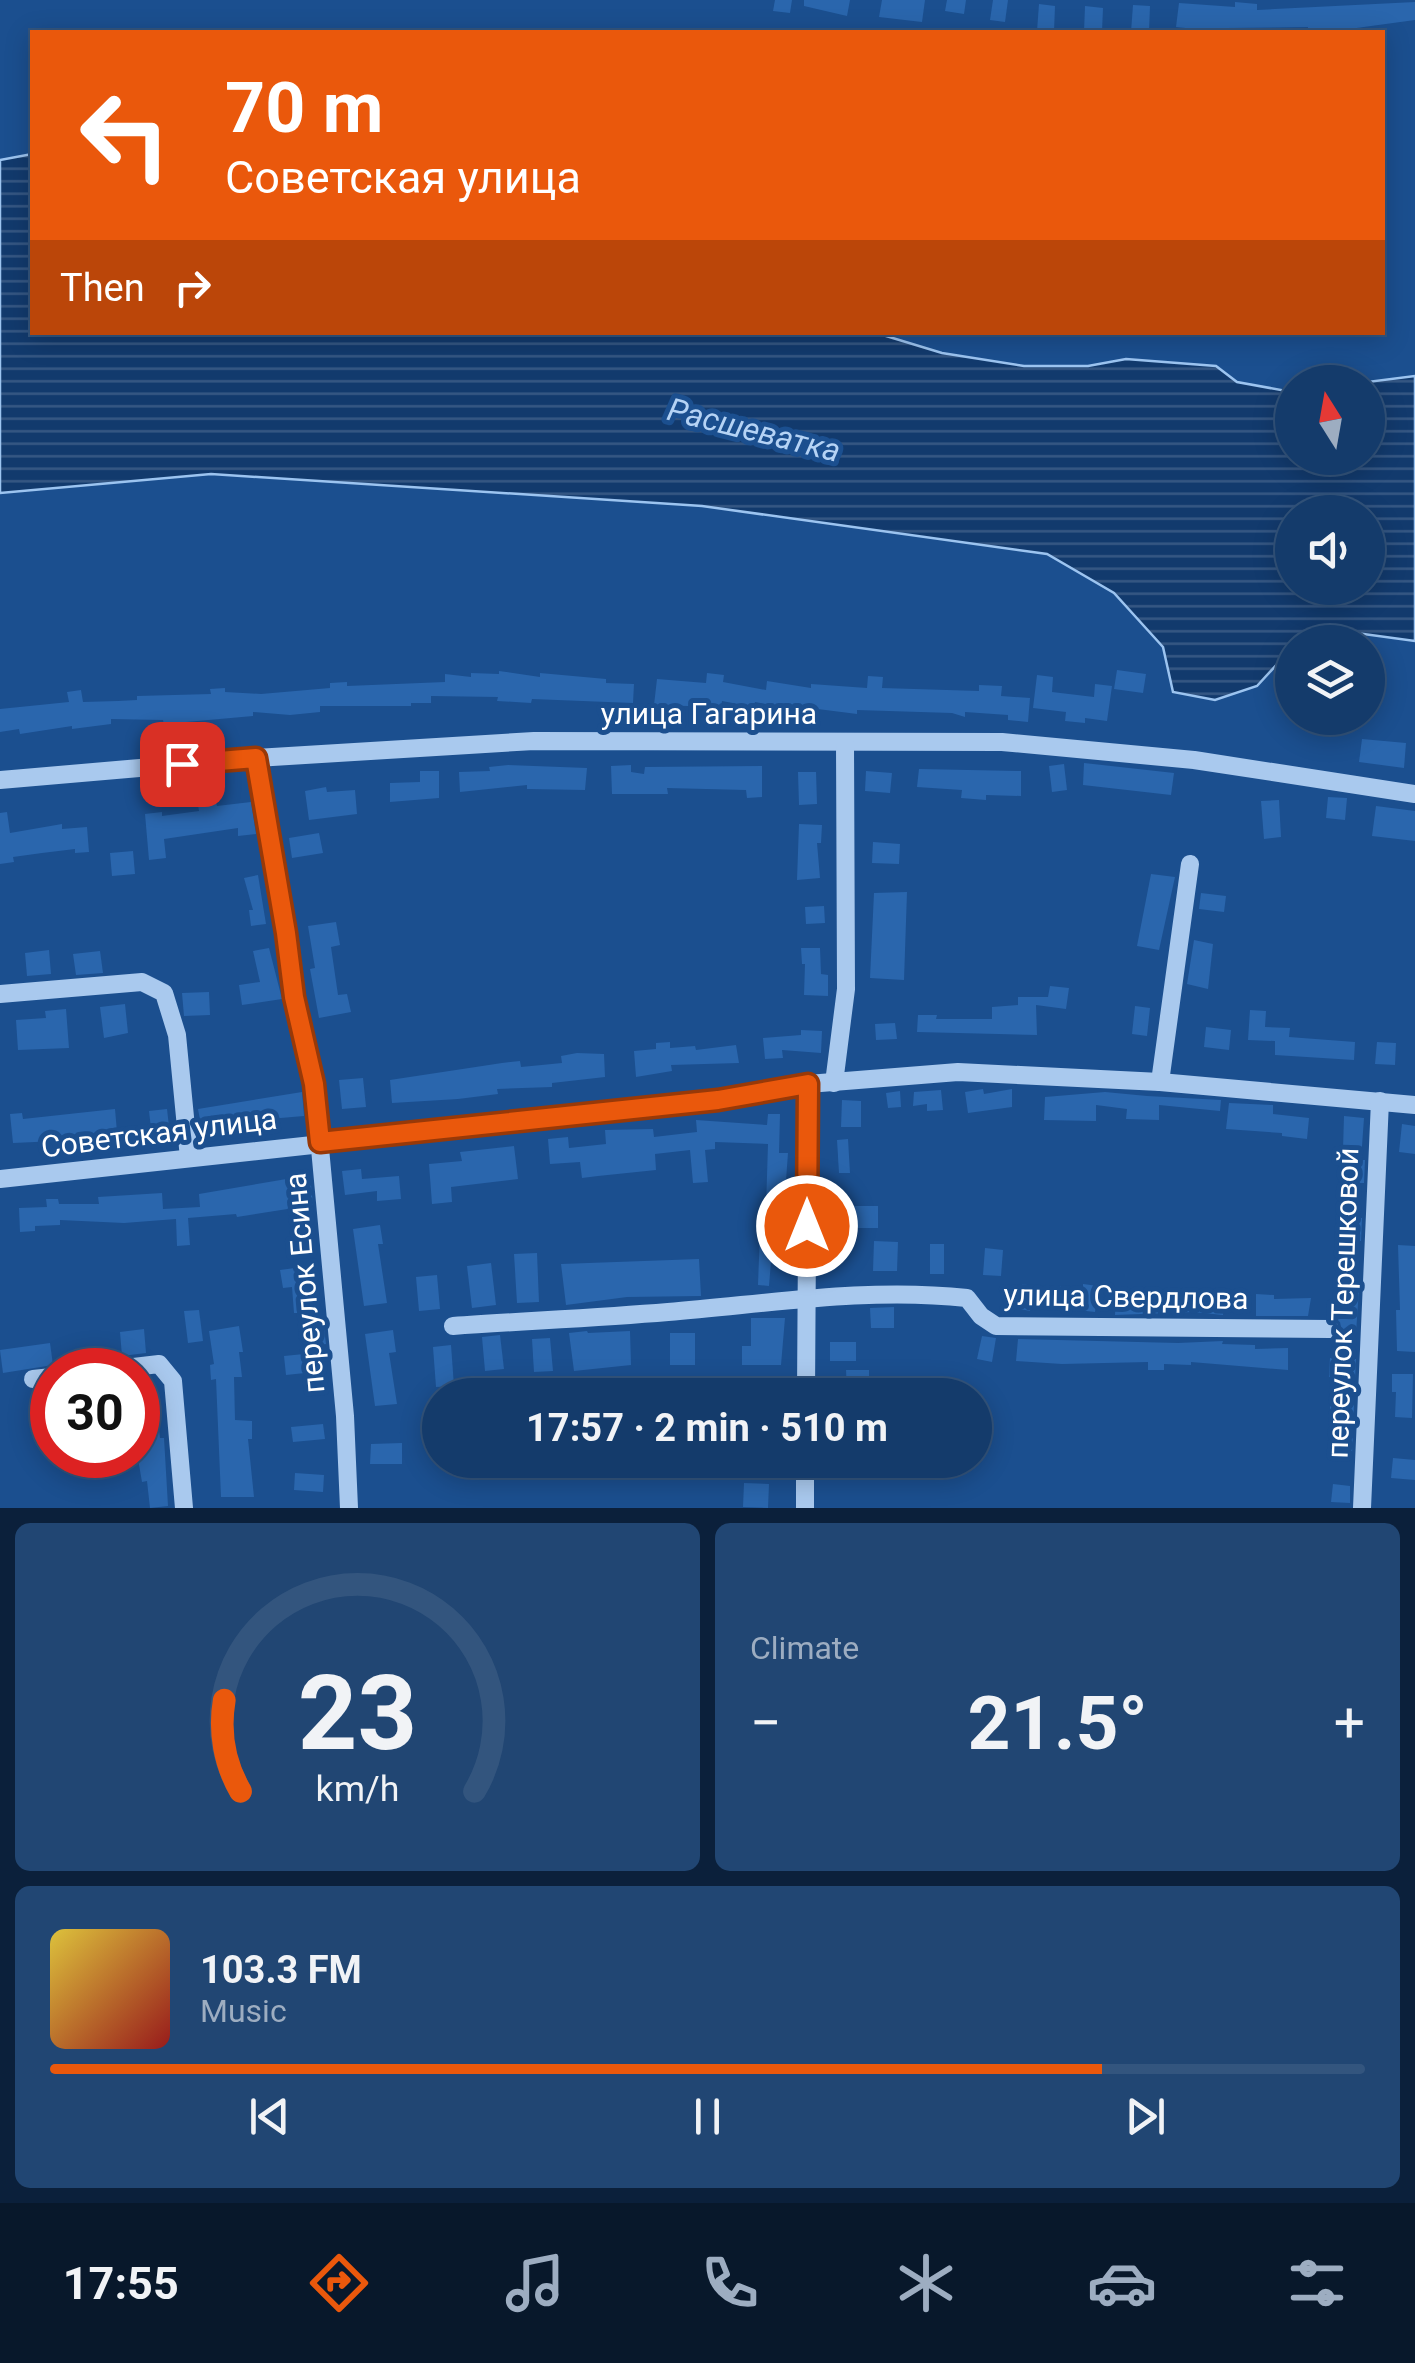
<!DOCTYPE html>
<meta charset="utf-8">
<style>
body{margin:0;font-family:Roboto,sans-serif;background:#214673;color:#f1f3f6;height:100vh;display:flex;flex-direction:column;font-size:38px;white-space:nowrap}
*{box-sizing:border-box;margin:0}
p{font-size:32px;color:#9dadc1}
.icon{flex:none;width:55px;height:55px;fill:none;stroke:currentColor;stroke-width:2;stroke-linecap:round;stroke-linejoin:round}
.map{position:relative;height:1508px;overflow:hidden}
.sheet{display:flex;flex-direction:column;gap:15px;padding:15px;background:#0b203b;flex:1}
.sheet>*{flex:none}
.banner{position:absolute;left:30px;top:30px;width:1355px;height:305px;border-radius:0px;box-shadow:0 5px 25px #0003,0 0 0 2px #33557e;background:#ea580c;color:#fff;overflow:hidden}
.needle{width:65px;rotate:349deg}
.buttons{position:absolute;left:1275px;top:365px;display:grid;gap:20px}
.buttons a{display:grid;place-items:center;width:110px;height:110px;border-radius:50%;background:#143b6b;box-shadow:0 5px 25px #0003,0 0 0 2px #33557e;font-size:50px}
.speed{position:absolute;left:30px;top:1348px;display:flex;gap:20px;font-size:50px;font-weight:700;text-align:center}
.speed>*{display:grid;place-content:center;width:130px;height:130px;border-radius:50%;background:#143b6b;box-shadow:0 5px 25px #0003,0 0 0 2px #33557e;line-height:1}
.speed .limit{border:15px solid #d22;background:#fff;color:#111}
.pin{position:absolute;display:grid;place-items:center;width:85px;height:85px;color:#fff;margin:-42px;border-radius:20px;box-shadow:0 5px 15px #0006}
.me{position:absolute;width:110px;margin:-55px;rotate:0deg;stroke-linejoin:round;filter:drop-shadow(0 0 8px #0008)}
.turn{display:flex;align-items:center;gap:35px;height:210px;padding:0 30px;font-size:45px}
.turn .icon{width:130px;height:130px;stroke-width:2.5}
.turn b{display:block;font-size:70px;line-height:85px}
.then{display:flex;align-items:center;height:95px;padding:0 30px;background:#0003;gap:20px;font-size:38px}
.big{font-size:75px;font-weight:700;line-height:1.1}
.sheet .tile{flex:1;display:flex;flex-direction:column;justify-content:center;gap:15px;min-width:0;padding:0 35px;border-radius:15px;background:#214673}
.sheet .dial{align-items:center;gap:0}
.dial svg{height:260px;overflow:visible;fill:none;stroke:#33557e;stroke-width:7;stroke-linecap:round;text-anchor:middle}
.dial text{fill:#f1f3f6;stroke:none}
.song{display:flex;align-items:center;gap:30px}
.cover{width:120px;height:120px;border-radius:15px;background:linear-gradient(135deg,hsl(50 70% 55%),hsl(0 70% 35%))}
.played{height:10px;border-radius:5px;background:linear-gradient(90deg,#ea580c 80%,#33557e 80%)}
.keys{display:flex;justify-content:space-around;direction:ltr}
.heat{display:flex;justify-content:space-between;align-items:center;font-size:55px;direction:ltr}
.sheet .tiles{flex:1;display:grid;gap:15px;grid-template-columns:1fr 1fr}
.tile:last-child{grid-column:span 2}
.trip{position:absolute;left:422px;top:1378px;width:570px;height:100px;border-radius:50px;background:#143b6b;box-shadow:0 5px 25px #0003,0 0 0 2px #33557e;font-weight:700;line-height:100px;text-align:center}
.tab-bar{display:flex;height:160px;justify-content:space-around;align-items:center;background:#08182b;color:#9dadc1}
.tab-bar .icon{width:70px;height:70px}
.tab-bar .selected{color:#ea580c}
.tab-bar b{font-size:45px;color:#f1f3f6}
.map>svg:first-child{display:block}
</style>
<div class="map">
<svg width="1415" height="1508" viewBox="0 0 1415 1508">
<defs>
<pattern id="water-rules" width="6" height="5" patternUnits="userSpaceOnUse" patternTransform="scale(2.5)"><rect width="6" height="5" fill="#123a6d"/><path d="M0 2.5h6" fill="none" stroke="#365883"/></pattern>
</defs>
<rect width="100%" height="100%" fill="#1b4f8f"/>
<path fill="url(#water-rules)" stroke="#9cc4f0" stroke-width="2.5" fill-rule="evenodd" d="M32,154V332H873L942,353L1024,366H1088L1126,359L1216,366L1237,382L1292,392V458H1368L1367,382L1415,376V641L1349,632L1292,642V648L1257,686L1215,700L1173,692L1163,647L1114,593L1047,554L702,506L211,474L0,493V160ZM1292,512H1368V588H1292Z"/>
<g fill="#2a66ad">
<path d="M775,0H792L790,13L773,11Z"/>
<path d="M804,0H850L847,16L804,6Z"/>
<path d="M882,0H925L922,22L879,17Z"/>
<path d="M947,0H966L964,14L945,11Z"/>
<path d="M993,0H1008L1005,22L990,20Z"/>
<path d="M1235,2L1257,4V10L1415,2V20L1327,32H1308V27L1226,28L1225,32L1176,27L1179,3L1235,7Z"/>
<path d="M1039,4L1055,6L1054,32L1037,31Z"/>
<path d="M1133,5L1150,6L1149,32H1131Z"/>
<path d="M1085,6L1103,8L1102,32H1084Z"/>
<path d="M1117,670L1146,674L1143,693L1114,689Z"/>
<path d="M499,671L540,677V673L606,679V683L634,684L633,703L532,699L531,703L515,702L497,701L498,697L431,696V703H411V706H320V712L290,715L253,712V716L164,724L163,720L111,719V724L72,729V726L20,734L19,729L0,732V709L69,702L67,692L81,690L83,702L118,701L137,700V696L211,694L210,689L225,688V692L261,694L330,688V683L347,682V686L445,682V674L471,677V673L499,674Z"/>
<path d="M707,673L724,675L723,682L766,690L767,681L811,688V684L867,688L868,676L883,677L882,688L979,691V685L1002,686L1001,696L1030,698L1028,722L1008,720V715L965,712V717L952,713L857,710V714L802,707V711L755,702L754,707L722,701L721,707L654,705L657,679L706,683Z"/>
<path d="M1037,675L1053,677L1052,692L1094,697L1095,684L1112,686L1107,721L1085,718V723L1065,721L1066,712L1033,708Z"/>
<path d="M1362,739L1406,743L1404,768L1359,762Z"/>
<path d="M1084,763L1174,773L1171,795L1083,785Z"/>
<path d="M1064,764L1067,790L1052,792L1049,766Z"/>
<path d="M508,765L587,768L585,790L527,789V785L460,792L459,772L490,771L489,767Z"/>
<path d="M631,765V772L644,774L645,767L762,766V797L747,798L746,790L667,788L668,794H612L611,766Z"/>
<path d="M919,769L1021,771V796L986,795V800L961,798L962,790L917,787Z"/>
<path d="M420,771H439V798L390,802V783L420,782Z"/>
<path d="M866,771L892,773L890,793L865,791Z"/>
<path d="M798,772H816L817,804L799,805Z"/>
<path d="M326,787L327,792L355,790L357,814L309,820L305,791Z"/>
<path d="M1328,797L1347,798L1345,820L1326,818Z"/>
<path d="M1279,800L1281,837L1264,839L1261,801Z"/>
<path d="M216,802L217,806L251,802L256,834L238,836V828L164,839L166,858L149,860L145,814L162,812V816L199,811L198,805Z"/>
<path d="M1376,806L1415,811V841L1372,836Z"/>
<path d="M7,812L10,833L62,824V829L87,827L89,852L75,853V849L42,853L13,857L14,862L0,864V813Z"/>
<path d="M799,824L822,825L821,843H817L820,878L797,880Z"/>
<path d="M319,833L323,853L292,858L289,838Z"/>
<path d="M873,842L900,844L899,864L872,863Z"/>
<path d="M133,851L135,874L112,876L110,853Z"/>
<path d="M1151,874L1175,877L1159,950L1137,946Z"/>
<path d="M258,875L266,924L251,926L249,910H253L244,878Z"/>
<path d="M907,892L904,980L870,978L874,893Z"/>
<path d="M1201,893L1226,896L1224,912L1199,909Z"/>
<path d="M824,906L825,923L806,924L805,907Z"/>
<path d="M336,922L340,945L331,947L338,995L347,994L351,1012L319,1018L310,969L315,968L308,926Z"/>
<path d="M1194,940L1213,944L1208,989L1187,984Z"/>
<path d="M269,948L282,999L242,1005L239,985L260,982L253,951Z"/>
<path d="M801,948H820L821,974L828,975V996L804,995L805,964H802Z"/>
<path d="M49,950L51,974L27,976L25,953Z"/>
<path d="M100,951L103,973L76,975L73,954Z"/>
<path d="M1050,986L1069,988L1066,1009L1036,1005L1037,1035L917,1032L918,1015H937L936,1019H992V1007L1018,1005V997H1048Z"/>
<path d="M209,992L210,1015L184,1016L182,993Z"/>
<path d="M125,1004L128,1033L104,1038L100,1007Z"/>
<path d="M1135,1006L1150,1008L1147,1036L1132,1034Z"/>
<path d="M66,1009L69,1048L18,1050L16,1020L46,1018L45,1011Z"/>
<path d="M1250,1010L1266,1011L1265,1027L1290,1028L1289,1037L1355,1042L1354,1060L1275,1055V1041L1248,1040Z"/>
<path d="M895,1023L897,1039L876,1040L875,1024Z"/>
<path d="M1206,1027L1231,1030L1229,1050L1204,1047Z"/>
<path d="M801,1030L822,1031L821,1053L782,1050L783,1058L765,1059L763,1038L801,1035Z"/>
<path d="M670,1042V1048L695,1046L696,1050L736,1045L739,1063L671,1065L672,1071L636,1077L634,1051L656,1049V1043Z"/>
<path d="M1377,1042L1396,1043L1395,1065L1375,1064Z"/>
<path d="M577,1053L604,1054L605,1077L552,1083V1087L497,1089L498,1094L458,1099L392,1103L390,1080L502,1063L520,1061L521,1067L562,1063L561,1056Z"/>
<path d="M363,1078L366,1107L342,1109L339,1080Z"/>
<path d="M983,1089L984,1094L1012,1089V1107L968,1113L965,1092Z"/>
<path d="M941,1090L943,1110L927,1111V1104L913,1106L914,1092Z"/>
<path d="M900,1091L901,1107L888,1108L886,1093Z"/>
<path d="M302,1092L304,1116L257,1120L258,1123L236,1126V1120L201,1125L198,1109Z"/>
<path d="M1105,1092L1147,1096L1221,1100L1220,1111L1159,1105V1120L1126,1119L1127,1109L1096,1105V1121L1044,1120L1045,1097Z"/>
<path d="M842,1100L861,1101V1127H841Z"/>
<path d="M1229,1103L1273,1105V1114L1309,1118L1307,1139L1282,1136V1133L1226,1129Z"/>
<path d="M115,1109L117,1132L79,1137L80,1140L13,1143L10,1114L22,1113L23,1119Z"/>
<path d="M167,1109L170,1135L152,1137L149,1111Z"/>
<path d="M768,1114H780L779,1153H788L784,1208H766L768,1144L715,1142V1149L705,1150L708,1182L693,1183L690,1150L655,1154L656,1170L598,1176L582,1178L580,1162L550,1164L548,1139L568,1137L569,1148L606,1144L605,1130L653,1129L654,1137L697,1132L696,1120L767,1125Z"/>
<path d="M1344,1116L1364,1118L1361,1160H1365L1364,1183H1342Z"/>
<path d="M1402,1124L1415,1126V1154L1399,1152Z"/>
<path d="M848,1139L850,1173H839L837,1140Z"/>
<path d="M514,1146L518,1179L451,1187L452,1202L432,1204L429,1164L462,1161L460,1152Z"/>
<path d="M361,1169L362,1179L399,1176L401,1199L377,1201V1191L345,1195L342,1171Z"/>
<path d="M310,1175L313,1205L237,1217L236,1214L188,1218L190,1245L177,1246L176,1219L124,1223L60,1220V1225L35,1226V1231L20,1232L19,1208L47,1207L46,1199H58L59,1204H99L98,1197L162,1193L163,1209L200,1207L199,1194Z"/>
<rect x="845" y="1206" width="33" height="22"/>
<path d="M1341,1216L1362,1218L1361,1241H1355L1351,1288H1359L1356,1333L1342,1332L1340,1322L1333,1317Z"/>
<path d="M380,1225L383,1244H378L387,1303L364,1306L353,1229Z"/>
<path d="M760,1230H781V1249H772L769,1286L758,1285Z"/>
<path d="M874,1241L898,1242L897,1271H873Z"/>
<rect x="930" y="1244" width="14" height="30"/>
<path d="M1398,1245L1415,1246V1352L1397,1351L1396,1310H1400Z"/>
<path d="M985,1248L1003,1250L1001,1276L983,1275Z"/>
<path d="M537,1253L539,1302L517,1303L514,1254Z"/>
<path d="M699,1259L701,1296L627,1297L566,1305L561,1264Z"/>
<path d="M491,1263L496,1305L472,1308L467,1266Z"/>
<path d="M310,1266L314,1291H318L321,1329H324L326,1344L321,1345L324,1371L286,1375L284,1356L304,1354L300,1313H294L292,1287L283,1288L280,1270Z"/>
<path d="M437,1275L440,1309L419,1311L416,1277Z"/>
<path d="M1022,1284L1033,1286L1030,1311L1020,1309Z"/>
<path d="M1083,1284L1098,1286L1095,1312L1052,1307L1054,1286L1083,1288Z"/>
<path d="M1116,1288H1129V1292L1225,1290L1223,1315L1193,1312L1115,1315Z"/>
<path d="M1256,1294L1274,1295V1299L1311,1298L1308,1316H1256Z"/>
<path d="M894,1307V1328H871L870,1308Z"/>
<path d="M199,1310L203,1341L188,1343L184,1311Z"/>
<path d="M751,1318H785L781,1365H742V1346H751Z"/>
<path d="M239,1326L243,1352H239L242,1377H234L235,1420L252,1421V1439H248L254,1497H221L216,1379L211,1380L210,1365L214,1364L209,1331Z"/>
<path d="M144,1329L146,1353L122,1356L120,1332Z"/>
<path d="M393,1330L396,1352L389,1353L397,1404L375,1406L365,1334Z"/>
<path d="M587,1331L588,1333L630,1331L631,1365L574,1371L569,1333Z"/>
<rect x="670" y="1333" width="25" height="32"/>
<path d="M500,1335L504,1369L485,1371L482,1337Z"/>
<path d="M982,1336L996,1338L992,1362L977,1359Z"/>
<path d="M550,1338L553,1371L534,1372L532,1339Z"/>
<path d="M1018,1339L1178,1343L1223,1341L1222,1344L1255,1345V1349L1288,1348V1370L1191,1362V1365L1164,1364V1370H1148V1362L1062,1364L1016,1361Z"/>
<rect x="830" y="1342" width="26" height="19"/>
<path d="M50,1343L53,1365L3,1373L0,1350Z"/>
<path d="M451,1345L454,1386L436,1387L433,1347Z"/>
<path d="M1330,1358L1356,1359L1355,1379L1329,1377Z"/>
<path d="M846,1370H869V1389H847Z"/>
<path d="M1392,1374H1413L1412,1418L1395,1417L1396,1392H1392Z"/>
<path d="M153,1380L160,1438H164L168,1506L150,1508L147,1481L142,1482L138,1459V1381Z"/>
<path d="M1330,1403L1354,1404L1352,1454L1338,1453L1340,1422L1330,1421Z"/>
<path d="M323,1424L325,1439L293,1442L291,1427Z"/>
<path d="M402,1443V1464H370L371,1444Z"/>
<path d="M1393,1458L1415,1460V1480L1391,1478Z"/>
<rect x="471" y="1460" width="32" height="12"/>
<path d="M829,1460H873L874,1477L830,1479Z"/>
<path d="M295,1473L324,1475L323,1492L294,1490Z"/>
<path d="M744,1483L769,1484L768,1508L743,1507Z"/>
<path d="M1333,1484L1350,1486V1503L1331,1502Z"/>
</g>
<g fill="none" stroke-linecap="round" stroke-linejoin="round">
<g stroke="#a9c9ee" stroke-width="18">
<path d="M256,758L286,933L294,997L314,1084L345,1416L349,1508"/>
<path d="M0,780L256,758L534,741L1002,742L1194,760L1415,794"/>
<path d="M0,994L142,982L164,993L177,1035L189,1158"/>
<path d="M1160,1082L1190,864"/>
<path d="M834,1083L846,989L845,742"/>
<path d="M0,1179L717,1101L808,1084L958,1072L1160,1082L1415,1105"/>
<path d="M453,1326C524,1321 596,1318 668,1312C768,1304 867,1287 967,1298L981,1316L996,1326L1330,1329"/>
<path d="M108,1370L159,1364L173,1381L184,1508"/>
<path d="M33,1379L52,1377"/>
<path d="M806,1395L808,1084"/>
<path d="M805,1508V1460"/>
<path d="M1362,1508L1380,1101"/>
</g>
</g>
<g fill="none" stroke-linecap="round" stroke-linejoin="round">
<defs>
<path id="route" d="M182,764L256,758L286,933L294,997L314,1084L320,1142L718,1100L808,1084L807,1226"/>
</defs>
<use href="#route" stroke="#983908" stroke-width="25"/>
<use href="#route" stroke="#ea580c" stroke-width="18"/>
</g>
<g text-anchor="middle" stroke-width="10" stroke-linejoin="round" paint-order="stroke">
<g font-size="30" fill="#fff" stroke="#1b4f8f">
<text x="709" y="724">улица Гагарина</text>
<text transform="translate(159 1133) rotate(-7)" y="10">Советская улица</text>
<text transform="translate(305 1283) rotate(-95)" y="10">переулок Есина</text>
<text transform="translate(1126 1297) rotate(1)" y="10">улица Свердлова</text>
<text transform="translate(1343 1303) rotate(-88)" y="10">переулок Терешковой</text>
</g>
<g font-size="32" font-style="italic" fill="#b5d3f5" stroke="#1b4f8f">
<text transform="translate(754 430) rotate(14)" y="11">Расшеватка</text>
</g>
</g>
</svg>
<div class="buttons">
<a><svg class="needle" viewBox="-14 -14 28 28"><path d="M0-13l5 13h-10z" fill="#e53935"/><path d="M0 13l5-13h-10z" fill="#9dadc1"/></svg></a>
<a><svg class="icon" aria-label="sound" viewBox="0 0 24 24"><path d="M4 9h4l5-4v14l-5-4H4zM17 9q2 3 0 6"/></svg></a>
<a><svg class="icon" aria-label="layers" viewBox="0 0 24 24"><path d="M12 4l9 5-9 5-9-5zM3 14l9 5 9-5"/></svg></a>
</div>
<div class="speed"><div class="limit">30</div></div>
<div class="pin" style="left:182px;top:764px;background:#d93025"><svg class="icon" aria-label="arrive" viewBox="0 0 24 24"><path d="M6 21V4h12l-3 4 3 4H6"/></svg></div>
<svg class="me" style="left:807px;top:1226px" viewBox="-20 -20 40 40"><circle r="17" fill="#ea580c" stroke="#fff" stroke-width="3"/><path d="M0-11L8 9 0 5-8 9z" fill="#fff"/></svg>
<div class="trip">17:57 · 2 min · 510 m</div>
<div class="banner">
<div class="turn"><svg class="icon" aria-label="left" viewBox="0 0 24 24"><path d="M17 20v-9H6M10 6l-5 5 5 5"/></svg><div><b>70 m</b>Советская улица</div></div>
<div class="then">Then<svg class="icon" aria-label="right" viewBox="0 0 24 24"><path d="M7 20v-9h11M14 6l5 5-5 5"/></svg></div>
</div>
</div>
<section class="sheet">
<div class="tiles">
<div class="tile dial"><svg viewBox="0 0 100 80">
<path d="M14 69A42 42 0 1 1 86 69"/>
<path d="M14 69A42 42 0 0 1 9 41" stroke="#ea580c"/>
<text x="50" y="56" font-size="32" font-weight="700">23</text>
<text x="50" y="72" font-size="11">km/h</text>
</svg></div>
<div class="tile"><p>Climate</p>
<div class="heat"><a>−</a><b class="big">21.5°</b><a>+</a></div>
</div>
<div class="tile">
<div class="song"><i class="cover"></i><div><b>103.3 FM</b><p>Music</p></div></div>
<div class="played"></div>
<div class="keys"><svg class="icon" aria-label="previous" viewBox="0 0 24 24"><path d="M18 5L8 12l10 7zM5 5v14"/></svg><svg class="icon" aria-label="pause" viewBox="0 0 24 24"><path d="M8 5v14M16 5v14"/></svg><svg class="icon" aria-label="next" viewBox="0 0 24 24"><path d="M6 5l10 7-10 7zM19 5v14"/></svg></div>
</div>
</div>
</section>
<nav class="tab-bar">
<b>17:55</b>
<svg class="icon selected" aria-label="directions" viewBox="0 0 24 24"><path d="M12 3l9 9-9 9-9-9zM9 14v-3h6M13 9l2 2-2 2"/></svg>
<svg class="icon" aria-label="music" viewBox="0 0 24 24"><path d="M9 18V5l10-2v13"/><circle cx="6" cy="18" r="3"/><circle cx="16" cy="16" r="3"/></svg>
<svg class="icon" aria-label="phone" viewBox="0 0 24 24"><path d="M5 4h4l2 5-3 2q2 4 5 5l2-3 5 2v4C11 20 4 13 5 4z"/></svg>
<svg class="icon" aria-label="climate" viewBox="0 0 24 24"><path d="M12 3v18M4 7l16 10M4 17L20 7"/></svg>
<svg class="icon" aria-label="car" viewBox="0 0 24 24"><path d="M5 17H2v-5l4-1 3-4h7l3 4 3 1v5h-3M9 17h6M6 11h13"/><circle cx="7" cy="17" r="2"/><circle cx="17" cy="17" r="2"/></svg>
<svg class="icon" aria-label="filters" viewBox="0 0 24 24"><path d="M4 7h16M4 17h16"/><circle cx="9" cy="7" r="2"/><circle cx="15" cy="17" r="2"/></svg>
</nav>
